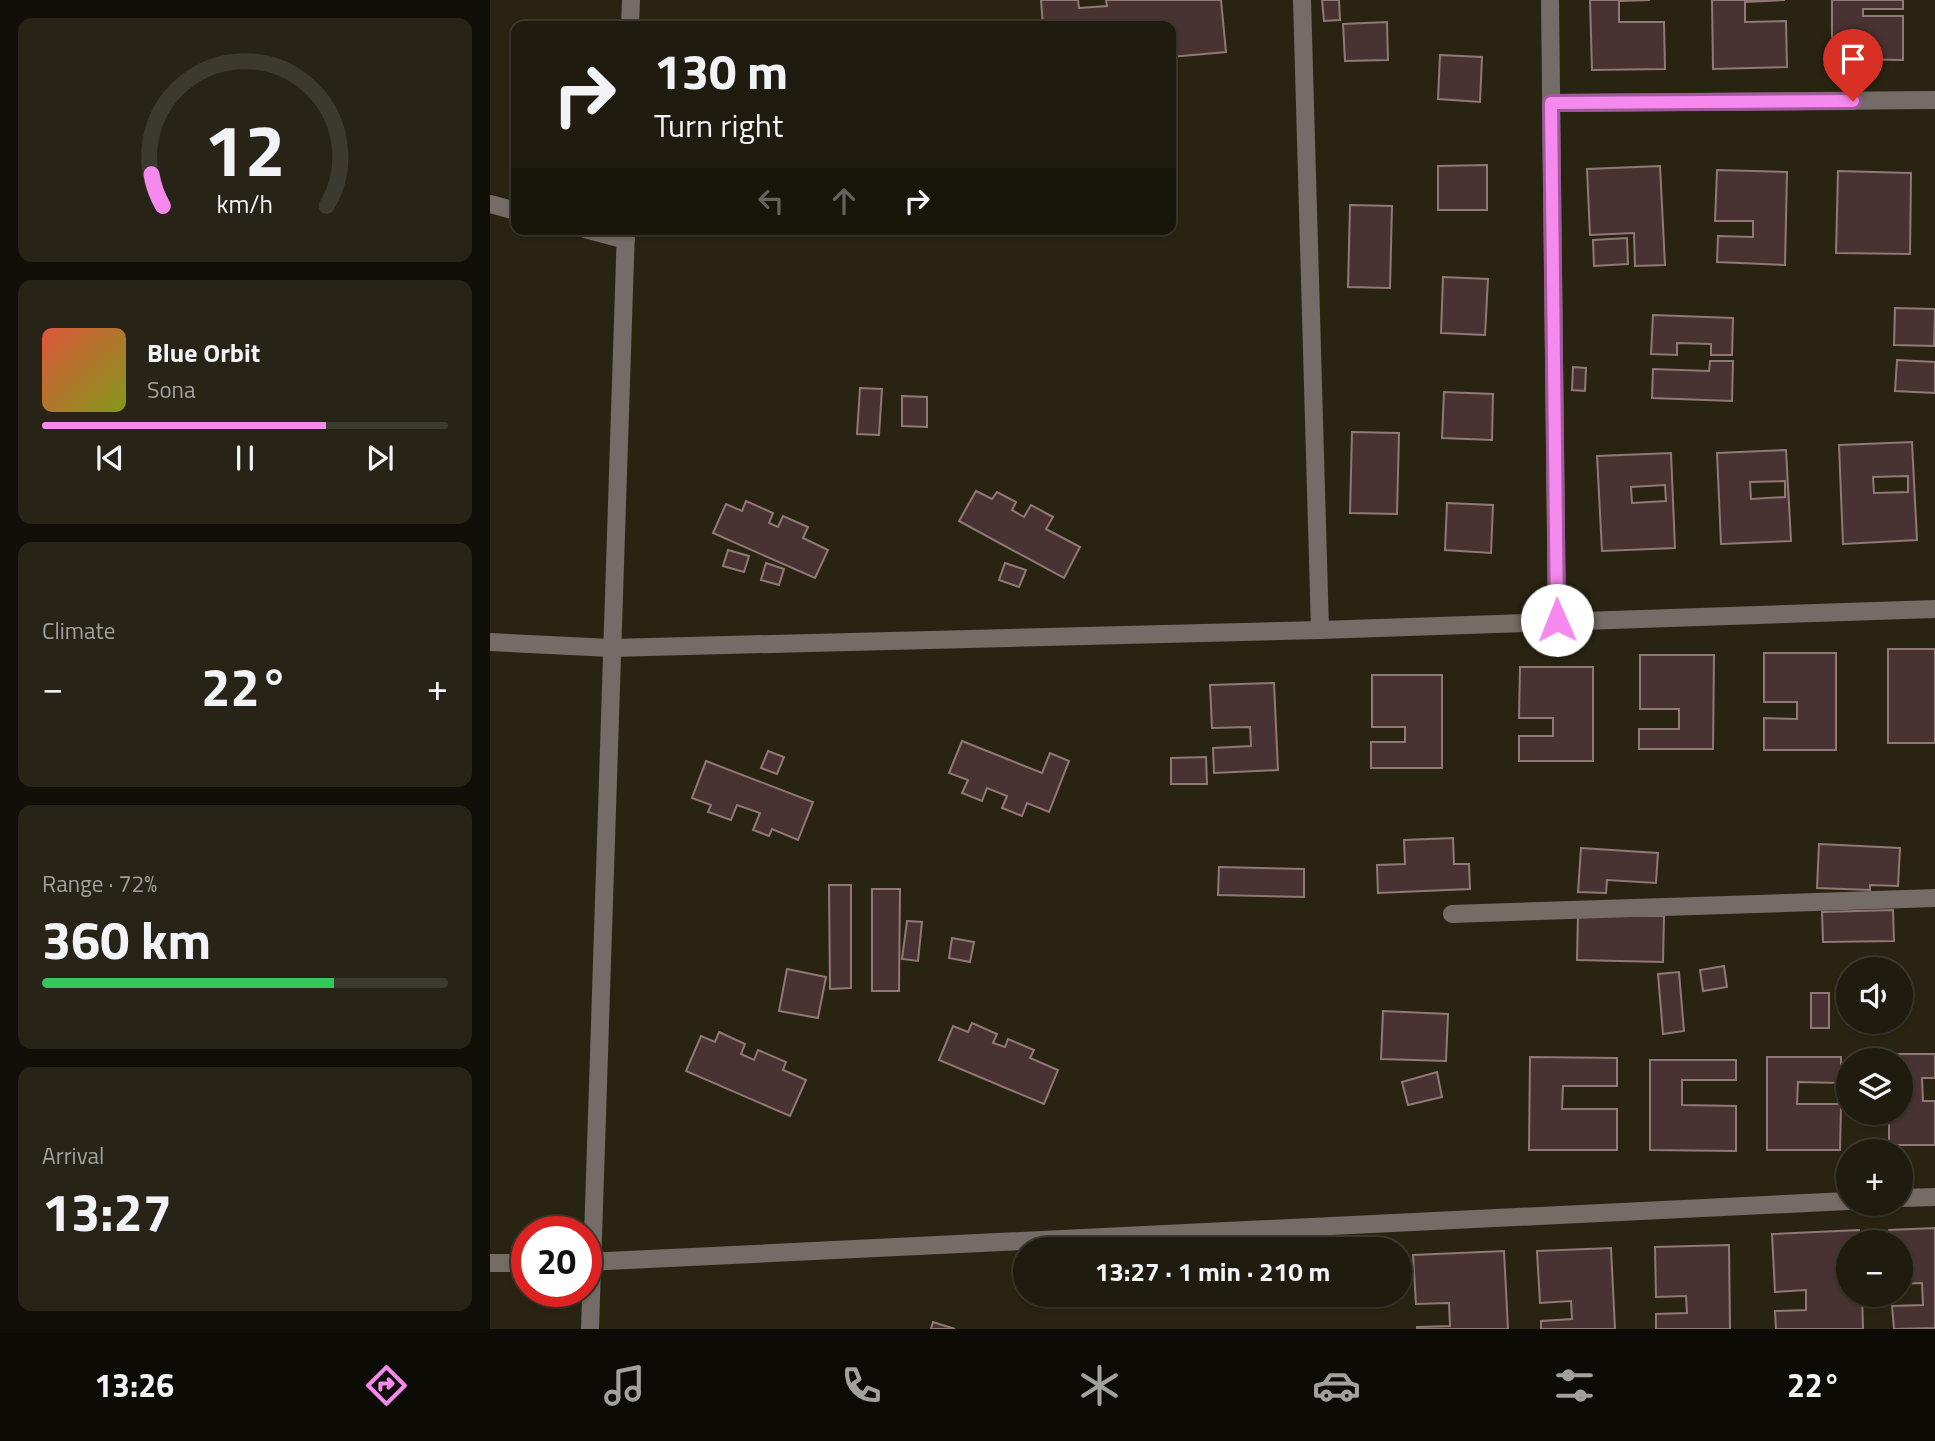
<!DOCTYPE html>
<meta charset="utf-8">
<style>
body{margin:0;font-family:"Titillium Web",sans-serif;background:#272417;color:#f1f3f6;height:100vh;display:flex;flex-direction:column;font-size:26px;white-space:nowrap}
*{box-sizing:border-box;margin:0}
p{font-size:23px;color:#a1a19e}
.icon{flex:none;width:38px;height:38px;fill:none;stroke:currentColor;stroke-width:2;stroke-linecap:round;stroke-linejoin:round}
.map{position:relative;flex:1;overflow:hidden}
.side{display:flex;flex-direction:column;gap:18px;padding:18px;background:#110f08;width:490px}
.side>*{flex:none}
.banner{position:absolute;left:21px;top:21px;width:665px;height:214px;border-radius:14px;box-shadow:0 2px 5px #0004,0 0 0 2px #3c392e;background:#1f1b0e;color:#f1f3f6;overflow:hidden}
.tools{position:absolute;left:1346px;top:957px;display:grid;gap:14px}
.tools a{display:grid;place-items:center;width:77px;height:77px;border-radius:50%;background:#1f1b0e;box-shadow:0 2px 5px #0004,0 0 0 2px #3c392e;font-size:35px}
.speed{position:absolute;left:21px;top:1216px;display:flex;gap:14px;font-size:35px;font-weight:700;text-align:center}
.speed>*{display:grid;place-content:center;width:91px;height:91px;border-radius:50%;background:#1f1b0e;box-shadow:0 2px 5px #0004,0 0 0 2px #3c392e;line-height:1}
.speed .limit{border:10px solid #d22;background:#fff;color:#111}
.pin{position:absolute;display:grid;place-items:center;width:60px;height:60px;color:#fff;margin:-72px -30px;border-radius:50% 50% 50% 0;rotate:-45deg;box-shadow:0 0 7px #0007}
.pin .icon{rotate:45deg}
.me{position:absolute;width:77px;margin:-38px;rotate:359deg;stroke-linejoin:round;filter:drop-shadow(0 0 5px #0008)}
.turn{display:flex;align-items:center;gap:24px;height:147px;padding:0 28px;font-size:32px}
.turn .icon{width:91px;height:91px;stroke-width:2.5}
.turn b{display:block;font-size:49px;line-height:60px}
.lanes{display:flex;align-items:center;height:66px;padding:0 28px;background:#0003;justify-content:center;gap:35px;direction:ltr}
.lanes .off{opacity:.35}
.big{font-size:52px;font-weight:700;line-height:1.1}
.side .card{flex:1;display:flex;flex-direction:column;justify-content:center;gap:10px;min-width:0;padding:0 24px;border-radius:14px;background:#272417}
.side .dial{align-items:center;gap:0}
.dial svg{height:182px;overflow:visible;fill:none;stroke:#3c392e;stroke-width:7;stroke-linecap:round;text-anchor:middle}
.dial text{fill:#f1f3f6;stroke:none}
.song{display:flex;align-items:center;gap:21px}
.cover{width:84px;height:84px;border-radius:10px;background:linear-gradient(135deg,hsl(10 70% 55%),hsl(70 70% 35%))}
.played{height:7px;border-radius:4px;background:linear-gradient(90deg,#f689ed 70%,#3c392e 70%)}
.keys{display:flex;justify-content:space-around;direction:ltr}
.heat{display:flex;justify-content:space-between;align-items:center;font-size:38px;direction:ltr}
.charge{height:10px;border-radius:5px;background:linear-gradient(90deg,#34c759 72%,#3c392e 0)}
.trip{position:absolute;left:523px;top:1237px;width:399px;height:70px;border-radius:35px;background:#1f1b0e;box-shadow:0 2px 5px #0004,0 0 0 2px #3c392e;font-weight:700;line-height:70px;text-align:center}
.tab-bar{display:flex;height:112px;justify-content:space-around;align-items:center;background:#0c0b06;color:#a1a19e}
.tab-bar .icon{width:49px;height:49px}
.tab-bar .on{color:#f689ed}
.tab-bar b{font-size:32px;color:#f1f3f6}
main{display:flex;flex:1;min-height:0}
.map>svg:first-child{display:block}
</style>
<main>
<section class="side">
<div class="card dial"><svg viewBox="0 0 100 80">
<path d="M14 69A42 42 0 1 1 86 69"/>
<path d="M14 69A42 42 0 0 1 9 55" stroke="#f689ed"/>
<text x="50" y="56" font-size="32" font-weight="700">12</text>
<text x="50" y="72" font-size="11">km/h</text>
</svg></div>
<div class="card">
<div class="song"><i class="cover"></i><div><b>Blue Orbit</b><p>Sona</p></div></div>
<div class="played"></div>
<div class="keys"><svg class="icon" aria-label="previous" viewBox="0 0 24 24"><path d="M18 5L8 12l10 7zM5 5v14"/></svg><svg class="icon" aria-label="pause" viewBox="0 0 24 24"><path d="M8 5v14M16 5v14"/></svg><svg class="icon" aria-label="next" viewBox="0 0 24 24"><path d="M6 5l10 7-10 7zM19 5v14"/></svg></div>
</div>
<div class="card"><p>Climate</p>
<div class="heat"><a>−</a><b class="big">22°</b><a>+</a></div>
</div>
<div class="card"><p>Range · 72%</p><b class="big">360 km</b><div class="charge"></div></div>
<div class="card"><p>Arrival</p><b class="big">13:27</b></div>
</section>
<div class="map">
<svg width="1445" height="1329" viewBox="0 0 1445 1329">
<rect width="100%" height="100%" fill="#292412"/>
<g fill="#483332" stroke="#917876" stroke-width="2" fill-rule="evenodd">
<path d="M551,0H588L589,8L617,6L616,0H731L736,52L681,57V26H553Z"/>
<path d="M832,0H849L850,20L834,21Z"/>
<path d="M1100,0H1160L1129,1V22H1174L1175,69L1102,70Z"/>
<path d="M1222,0H1295L1255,2V22L1296,21L1297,67L1223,69Z"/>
<path d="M1342,0H1413V9H1373V16H1413V60L1342,59Z"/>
<path d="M897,22L898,60L855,61L853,24Z"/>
<path d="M950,55L992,57L990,102L948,99Z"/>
<path d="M997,165V210H948V166Z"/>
<path d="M1170,166L1175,265L1145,266L1144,233L1100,235L1097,169Z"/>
<path d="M1227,170L1297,172L1295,265L1227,262L1228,236L1263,237V221H1225Z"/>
<path d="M1348,171L1421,173L1420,254L1346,253Z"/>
<path d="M860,205L902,206L900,288L858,287Z"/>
<path d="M1137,238L1138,264L1104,266L1103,240Z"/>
<path d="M953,277L998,279L995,335L951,333Z"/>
<path d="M1405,308L1445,309L1444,346L1404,345Z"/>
<path d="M1163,315L1243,318L1242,355H1221V344L1187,343V355L1161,354Z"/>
<path d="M1407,360L1445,362V393L1405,391Z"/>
<path d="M1220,361H1243L1242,401L1162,398L1163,369L1219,371Z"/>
<path d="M1083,367L1096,368L1095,391L1082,390Z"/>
<path d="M370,388L392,389L389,435L367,434Z"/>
<path d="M954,392L1003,394L1002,440L952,438Z"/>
<path d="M412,396L437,397V427L412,426Z"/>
<path d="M862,432L909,433L907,514L860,513Z"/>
<path d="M1422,442L1427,540L1353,544L1349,445ZM1418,476V492L1384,493L1383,477Z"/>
<path d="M1296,450L1301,541L1231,544L1227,453ZM1295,481V497L1261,499L1260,482Z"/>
<path d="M1181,453L1185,548L1112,551L1107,456ZM1175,485L1176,501L1142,503L1141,487Z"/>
<path d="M486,491L502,499L507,492L526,502L522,510L534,517L541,505L563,517L556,529L590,547L574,578L469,521Z"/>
<path d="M256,501L283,513L279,523L288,527L293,516L318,527L313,538L338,550L325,578L223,533L236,504L252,511Z"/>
<path d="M957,503L1003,505L1001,553L955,550Z"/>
<path d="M238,550L259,556L254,572L233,566Z"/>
<path d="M276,563L294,569L289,585L271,580Z"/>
<path d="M515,563L536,570L529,587L509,580Z"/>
<rect x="1398" y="649" width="47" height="94"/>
<path d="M1274,653H1346V750H1274V718L1307,719V702H1274Z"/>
<path d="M1150,655H1224L1223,749H1149V729H1189V709H1150Z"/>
<path d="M1030,667H1103V761H1029V736H1063V718H1029Z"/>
<path d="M882,675H952V768H881V742H915V727H882Z"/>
<path d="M784,683L788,770L724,773L723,748L761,746L760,727L722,728L720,685Z"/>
<path d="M472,741L552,773L560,753L579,761L559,812L537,803L532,816L512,808L517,796L497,788L492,801L472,793L478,780L459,773Z"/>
<path d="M278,751L294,757L287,774L271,768Z"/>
<path d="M716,757L717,784H681V758Z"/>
<path d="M216,761L323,802L308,840L282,829L279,836L263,830L270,813L247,805L241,820L218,812L221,805L202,798Z"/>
<path d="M963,838L964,864H979L980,889L888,893L887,865L915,864L914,840Z"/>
<path d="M1329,844L1410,848L1408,886L1380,885V890L1327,888Z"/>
<path d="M1091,848L1168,853L1166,883L1117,880L1116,893L1088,892Z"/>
<path d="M729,867L814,869V897L728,895Z"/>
<path d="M339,885H361V988L340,989Z"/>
<path d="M382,889H410L409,991H382Z"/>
<path d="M1403,910L1404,941L1333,942L1332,912Z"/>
<path d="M1088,915L1174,916L1173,962L1087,960Z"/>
<path d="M417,921L432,922L428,961L412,959Z"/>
<path d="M462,938L484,942L480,962L459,958Z"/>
<path d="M1234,966L1237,987L1213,991L1210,970Z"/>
<path d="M297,969L336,977L328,1018L289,1011Z"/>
<path d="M1189,972L1194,1031L1173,1034L1168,974Z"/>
<rect x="1321" y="993" width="18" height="35"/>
<path d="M893,1011L958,1014L956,1061L891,1059Z"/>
<path d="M482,1023L507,1034L503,1043L515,1047L518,1039L544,1050L540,1058L568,1070L554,1104L449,1060L463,1026L478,1032Z"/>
<path d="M229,1032L255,1044L251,1054L264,1060L268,1050L296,1062L293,1070L316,1080L300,1116L196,1071L211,1036L225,1042Z"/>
<path d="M1399,1054H1445V1078H1432L1433,1101H1445V1145H1399V1113H1410V1060H1399Z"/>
<path d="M1040,1057L1127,1058V1086H1073L1072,1109H1127V1150H1039Z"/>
<path d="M1277,1057H1351V1083L1308,1082L1307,1104H1351L1350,1150H1277Z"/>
<path d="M1160,1060H1246V1080H1192V1105L1246,1106V1151L1160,1150Z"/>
<path d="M947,1072L952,1097L918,1105L912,1082Z"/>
<path d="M1445,1228V1328L1404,1329L1402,1306L1433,1305L1432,1283L1410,1284V1242H1400L1399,1230Z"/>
<path d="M1369,1230L1370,1242H1358V1295H1372L1373,1329H1286L1285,1311L1316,1310V1290L1285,1292L1282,1234Z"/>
<path d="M1239,1245L1240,1329H1166V1314L1197,1313L1196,1296L1166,1297L1165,1247Z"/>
<path d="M1121,1248L1125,1329H1051V1321L1082,1319L1081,1301L1050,1303L1047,1251Z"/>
<path d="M1014,1251L1018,1329H927V1327L960,1326L959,1303L926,1304L923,1255Z"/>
<path d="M443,1322L465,1329H441Z"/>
</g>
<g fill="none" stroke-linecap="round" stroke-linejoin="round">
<g stroke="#756c67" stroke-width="18">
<path d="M812,0L830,630"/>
<path d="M1060,0L1067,620"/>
<path d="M140,26L141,0"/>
<path d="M1061,103L1445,100"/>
<path d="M0,204L26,211"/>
<path d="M95,229L136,240"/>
<path d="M0,642L121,648L830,630L1445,609"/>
<path d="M962,914L1445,898"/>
<path d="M1410,1198L1445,1197"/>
<path d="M96,1262L1358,1201"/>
<path d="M0,1263H37"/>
<path d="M100,1329L136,229"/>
</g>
</g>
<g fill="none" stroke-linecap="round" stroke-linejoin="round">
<defs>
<path id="route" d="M1067,620L1061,103L1363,101"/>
</defs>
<use href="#route" stroke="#a0599a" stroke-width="18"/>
<use href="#route" stroke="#f689ed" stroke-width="12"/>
</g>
</svg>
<div class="tools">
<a><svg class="icon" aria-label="sound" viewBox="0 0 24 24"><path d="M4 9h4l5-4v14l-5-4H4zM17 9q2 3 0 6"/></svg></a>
<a><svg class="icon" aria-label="layers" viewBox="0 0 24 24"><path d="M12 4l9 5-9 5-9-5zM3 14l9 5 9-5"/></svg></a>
<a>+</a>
<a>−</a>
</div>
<div class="speed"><div class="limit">20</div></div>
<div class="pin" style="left:1363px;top:101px;background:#d93025"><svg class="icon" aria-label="arrive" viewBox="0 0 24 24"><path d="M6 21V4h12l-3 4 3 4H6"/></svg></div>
<svg class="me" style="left:1067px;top:620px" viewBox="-20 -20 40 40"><circle r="19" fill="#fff"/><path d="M0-13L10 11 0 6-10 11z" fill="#f689ed"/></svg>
<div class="trip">13:27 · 1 min · 210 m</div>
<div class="banner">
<div class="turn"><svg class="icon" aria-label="right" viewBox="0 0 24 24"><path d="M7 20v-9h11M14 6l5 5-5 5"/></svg><div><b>130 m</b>Turn right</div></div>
<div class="lanes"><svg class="icon off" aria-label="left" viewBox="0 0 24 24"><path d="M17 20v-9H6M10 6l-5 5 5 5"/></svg><svg class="icon off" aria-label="ahead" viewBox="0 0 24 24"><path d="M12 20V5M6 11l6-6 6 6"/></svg><svg class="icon" aria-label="right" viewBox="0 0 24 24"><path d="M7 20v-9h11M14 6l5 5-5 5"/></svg></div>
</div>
</div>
</main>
<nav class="tab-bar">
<b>13:26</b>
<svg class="icon on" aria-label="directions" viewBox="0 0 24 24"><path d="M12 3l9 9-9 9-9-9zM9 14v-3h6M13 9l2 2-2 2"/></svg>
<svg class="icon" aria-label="music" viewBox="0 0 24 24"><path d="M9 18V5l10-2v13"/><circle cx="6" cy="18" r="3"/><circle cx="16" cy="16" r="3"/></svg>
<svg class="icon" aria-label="phone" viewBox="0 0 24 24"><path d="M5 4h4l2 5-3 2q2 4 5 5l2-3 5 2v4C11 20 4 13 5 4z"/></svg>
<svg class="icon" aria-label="climate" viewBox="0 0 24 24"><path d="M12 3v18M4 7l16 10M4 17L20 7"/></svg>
<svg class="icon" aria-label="car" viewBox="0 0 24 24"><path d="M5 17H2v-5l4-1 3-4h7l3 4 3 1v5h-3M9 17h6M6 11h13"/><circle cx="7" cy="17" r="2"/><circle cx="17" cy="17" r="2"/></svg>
<svg class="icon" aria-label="filters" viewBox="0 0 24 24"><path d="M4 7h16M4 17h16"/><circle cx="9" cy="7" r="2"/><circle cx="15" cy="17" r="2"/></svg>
<b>22°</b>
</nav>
